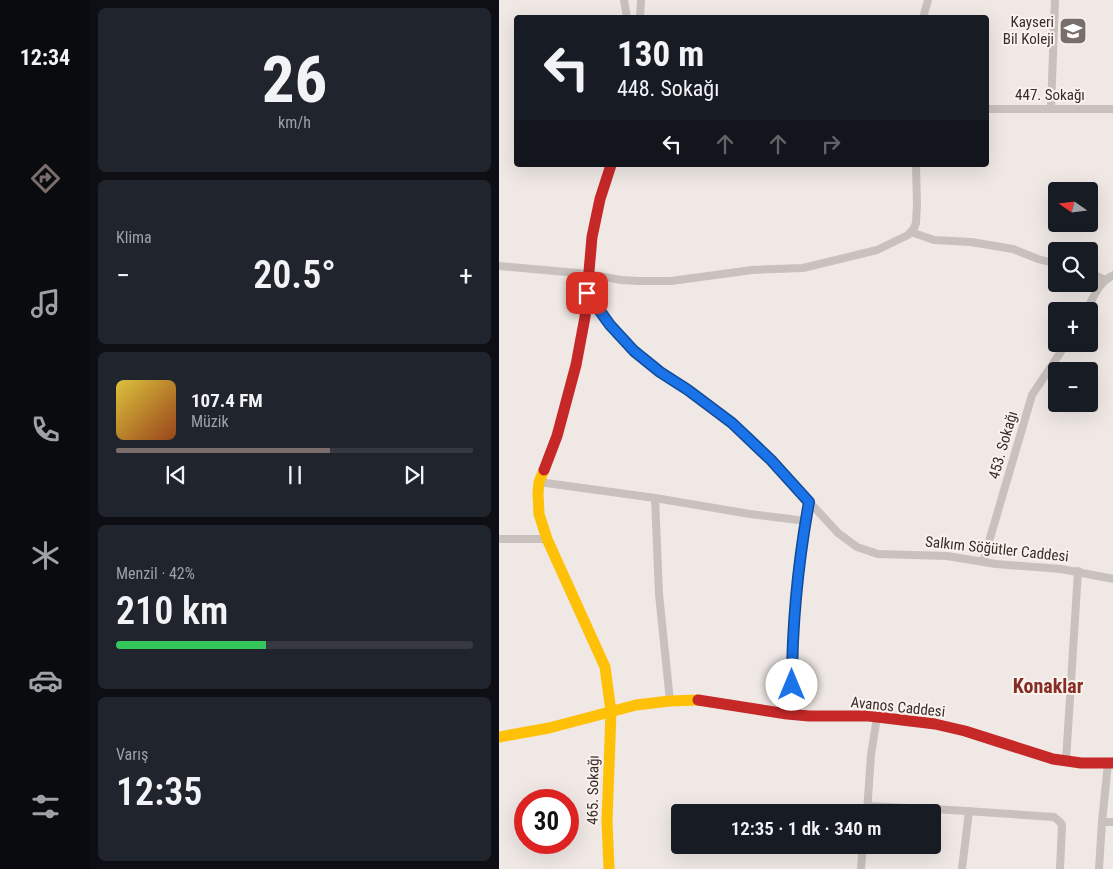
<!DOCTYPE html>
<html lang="tr">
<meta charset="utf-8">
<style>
body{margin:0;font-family:"Roboto Condensed",sans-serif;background:#20242c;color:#f1f3f6;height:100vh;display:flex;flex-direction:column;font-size:19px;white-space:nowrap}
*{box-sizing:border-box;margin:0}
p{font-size:16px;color:#9ea1a6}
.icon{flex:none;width:28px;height:28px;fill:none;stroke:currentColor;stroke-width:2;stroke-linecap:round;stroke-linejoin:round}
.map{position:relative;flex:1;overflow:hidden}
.details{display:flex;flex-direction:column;gap:8px;padding:8px;background:#0d0f14;width:409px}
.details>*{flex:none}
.top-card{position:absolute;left:15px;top:15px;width:475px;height:152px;border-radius:5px;box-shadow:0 5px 20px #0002;background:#171b24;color:#f1f3f6;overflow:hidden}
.needle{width:32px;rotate:284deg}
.buttons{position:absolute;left:549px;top:182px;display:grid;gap:10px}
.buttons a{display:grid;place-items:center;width:50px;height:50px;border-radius:5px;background:#171b24;box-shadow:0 5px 20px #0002;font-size:25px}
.speed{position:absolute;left:15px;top:789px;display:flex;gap:10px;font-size:25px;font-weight:700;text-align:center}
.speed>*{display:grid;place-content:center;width:65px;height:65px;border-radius:50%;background:#171b24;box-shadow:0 5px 20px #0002;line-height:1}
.speed .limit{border:8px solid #d22;background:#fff;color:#111}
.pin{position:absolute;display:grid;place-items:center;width:42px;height:42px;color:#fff;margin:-21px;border-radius:10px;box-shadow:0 2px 8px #0006}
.me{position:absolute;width:55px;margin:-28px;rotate:0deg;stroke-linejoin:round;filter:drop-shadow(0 0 4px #0008)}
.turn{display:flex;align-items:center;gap:18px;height:105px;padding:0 20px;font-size:22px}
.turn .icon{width:65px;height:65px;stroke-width:2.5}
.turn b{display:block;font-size:35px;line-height:42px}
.lanes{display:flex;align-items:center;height:48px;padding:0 20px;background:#0003;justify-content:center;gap:25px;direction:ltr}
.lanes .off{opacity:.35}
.big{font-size:38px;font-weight:600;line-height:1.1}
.details .widget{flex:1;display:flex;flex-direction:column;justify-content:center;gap:8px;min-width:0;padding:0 18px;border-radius:8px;background:#20242c}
.details .dial{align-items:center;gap:0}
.dial b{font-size:65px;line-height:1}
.song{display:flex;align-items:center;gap:15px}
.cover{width:60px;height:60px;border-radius:8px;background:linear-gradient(135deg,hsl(50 70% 55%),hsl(20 70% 35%))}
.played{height:5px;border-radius:2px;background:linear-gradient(90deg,#796e6c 60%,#363941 60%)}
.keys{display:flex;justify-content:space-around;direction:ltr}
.heat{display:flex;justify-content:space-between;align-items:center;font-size:28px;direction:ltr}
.charge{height:8px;border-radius:4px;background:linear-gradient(90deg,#34c759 42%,#363941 0)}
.trip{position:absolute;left:172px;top:804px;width:270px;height:50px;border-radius:5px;background:#171b24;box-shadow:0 5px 20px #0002;font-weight:600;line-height:50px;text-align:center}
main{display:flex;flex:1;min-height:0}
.tabs{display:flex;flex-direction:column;width:90px;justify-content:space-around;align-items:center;background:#090b0e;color:#9ea1a6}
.tabs .icon{width:35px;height:35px}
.tabs .selected{color:#796e6c}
.tabs b{font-size:22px;color:#f1f3f6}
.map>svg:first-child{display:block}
</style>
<main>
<nav class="tabs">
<b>12:34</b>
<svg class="icon selected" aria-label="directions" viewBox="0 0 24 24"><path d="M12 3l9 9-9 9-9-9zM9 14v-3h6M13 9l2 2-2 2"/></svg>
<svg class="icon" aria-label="music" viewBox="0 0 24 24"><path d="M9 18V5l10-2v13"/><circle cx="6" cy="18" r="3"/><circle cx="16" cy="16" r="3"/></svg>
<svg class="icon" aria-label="phone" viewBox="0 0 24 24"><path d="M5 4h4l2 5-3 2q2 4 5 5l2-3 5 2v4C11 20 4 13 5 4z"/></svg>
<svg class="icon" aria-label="climate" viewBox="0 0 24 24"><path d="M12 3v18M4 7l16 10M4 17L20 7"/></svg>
<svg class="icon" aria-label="car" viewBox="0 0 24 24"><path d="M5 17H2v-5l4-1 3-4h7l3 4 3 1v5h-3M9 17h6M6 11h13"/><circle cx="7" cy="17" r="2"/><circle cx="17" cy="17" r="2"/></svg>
<svg class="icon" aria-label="filters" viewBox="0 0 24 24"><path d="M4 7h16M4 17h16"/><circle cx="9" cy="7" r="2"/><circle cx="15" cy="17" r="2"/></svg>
</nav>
<section class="details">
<div class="widget dial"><b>26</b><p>km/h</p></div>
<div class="widget"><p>Klima</p>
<div class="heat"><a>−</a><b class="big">20.5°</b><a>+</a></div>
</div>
<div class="widget">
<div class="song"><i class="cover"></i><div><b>107.4 FM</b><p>Müzik</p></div></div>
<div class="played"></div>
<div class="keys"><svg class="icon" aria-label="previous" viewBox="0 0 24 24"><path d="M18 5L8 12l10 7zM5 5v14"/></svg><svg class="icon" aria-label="pause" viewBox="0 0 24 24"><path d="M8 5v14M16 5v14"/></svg><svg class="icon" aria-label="next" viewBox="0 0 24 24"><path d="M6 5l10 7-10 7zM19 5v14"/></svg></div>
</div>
<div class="widget"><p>Menzil · 42%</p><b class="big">210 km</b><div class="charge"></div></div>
<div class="widget"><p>Varış</p><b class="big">12:35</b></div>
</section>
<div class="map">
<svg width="615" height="869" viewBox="0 0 615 869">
<rect width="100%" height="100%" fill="#efe8e5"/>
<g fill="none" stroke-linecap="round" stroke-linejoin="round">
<g stroke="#c8c1be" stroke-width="8">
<path d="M125,0L128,18"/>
<path d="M141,18L142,0"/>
<path d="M424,18L429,0"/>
<path d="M552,108L556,0"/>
<path d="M488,109H615"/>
<path d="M412,232L435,240L472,242L514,249L539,259L558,264"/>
<path d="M0,266L89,274L122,280L139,281H172L253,270L304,268L378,250L409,235L415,228L417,223L418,204L417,165"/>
<path d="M590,272L606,280"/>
<path d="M88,293L111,325L135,351L161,372L189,389L233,423L272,460L339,533L358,547L379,554L448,556L497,564L562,569L615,579"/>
<path d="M587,311C595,297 599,282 615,275"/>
<path d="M40,482L156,498L251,514L307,521"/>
<path d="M156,498L160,594L171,701"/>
<path d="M0,539H48"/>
<path d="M484,562L533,395L567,344"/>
<path d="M294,714C292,643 297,573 310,502"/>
<path d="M567,761L579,571"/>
<path d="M369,806L452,810L555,817L561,822L563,825L561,869"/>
<path d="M368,812L372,755L378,717"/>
<path d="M603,822H615"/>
<path d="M362,869L364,845"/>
<path d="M463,869L470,811"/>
<path d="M600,869L603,822L609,763"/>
</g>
<g stroke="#ffc107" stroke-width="11">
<path d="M45,470L40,482L39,493L40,514L48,539L106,667L112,712L108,821L110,869"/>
<path d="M0,737L50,728L137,705L171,701L199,700"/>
</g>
<g stroke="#c62828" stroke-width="11">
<path d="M45,470L58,436L77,365L86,317L93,237L101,199L112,165"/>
<path d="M199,700L288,714L310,716H370L436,724L466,731L554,759L582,763H615"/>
</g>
</g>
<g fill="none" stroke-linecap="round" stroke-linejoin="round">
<defs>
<path id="route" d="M88,293L111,325L135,351L161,372L189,390L233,423L272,460L310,502C299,563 293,623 293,685"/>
</defs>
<use href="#route" stroke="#114b97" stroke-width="12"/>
<use href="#route" stroke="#1a73e8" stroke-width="9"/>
</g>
<defs>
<symbol id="school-square" viewBox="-11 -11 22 22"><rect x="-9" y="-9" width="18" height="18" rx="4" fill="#796e6c" stroke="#faf2ed"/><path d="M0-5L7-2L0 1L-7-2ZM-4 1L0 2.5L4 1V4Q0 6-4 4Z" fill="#fff"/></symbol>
</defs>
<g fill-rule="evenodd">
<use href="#school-square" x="558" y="15" width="32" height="32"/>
</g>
<g text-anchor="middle" stroke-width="4" stroke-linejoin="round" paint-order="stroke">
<g font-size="15" fill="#392d2b" stroke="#faf2ed" text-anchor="end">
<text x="555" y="27">Kayseri<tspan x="555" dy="17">Bil Koleji</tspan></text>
</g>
<g font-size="15" fill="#392d2b" stroke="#faf2ed">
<text x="551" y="100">447. Sokağı</text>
<text transform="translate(504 445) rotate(-74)" y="5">453. Sokağı</text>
<text transform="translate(498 549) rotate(6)" y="5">Salkım Söğütler Caddesi</text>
<text transform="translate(399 707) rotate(6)" y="5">Avanos Caddesi</text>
<text transform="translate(94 790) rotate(-89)" y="5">465. Sokağı</text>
</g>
<g font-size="20" font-weight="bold" fill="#862d26" stroke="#faf2ed">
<text x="549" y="693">Konaklar</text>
</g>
</g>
</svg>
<div class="buttons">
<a><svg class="needle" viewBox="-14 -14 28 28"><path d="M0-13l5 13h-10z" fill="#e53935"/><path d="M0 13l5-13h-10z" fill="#9ea1a6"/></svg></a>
<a><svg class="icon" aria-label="search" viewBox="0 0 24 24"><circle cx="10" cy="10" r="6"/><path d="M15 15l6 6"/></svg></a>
<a>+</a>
<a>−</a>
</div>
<div class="speed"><div class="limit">30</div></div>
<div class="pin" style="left:88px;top:293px;background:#d93025"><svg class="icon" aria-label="arrive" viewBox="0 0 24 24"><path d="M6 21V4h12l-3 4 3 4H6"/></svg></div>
<svg class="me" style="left:293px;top:685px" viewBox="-20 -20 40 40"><circle r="19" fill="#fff"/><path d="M0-13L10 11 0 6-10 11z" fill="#1a73e8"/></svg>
<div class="trip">12:35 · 1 dk · 340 m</div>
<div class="top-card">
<div class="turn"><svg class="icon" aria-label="left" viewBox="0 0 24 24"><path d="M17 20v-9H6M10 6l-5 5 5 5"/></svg><div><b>130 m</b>448. Sokağı</div></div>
<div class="lanes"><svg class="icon" aria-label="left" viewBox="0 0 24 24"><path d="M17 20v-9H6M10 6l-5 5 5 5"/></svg><svg class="icon off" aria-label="ahead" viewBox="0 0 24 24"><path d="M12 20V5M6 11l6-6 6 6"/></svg><svg class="icon off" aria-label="ahead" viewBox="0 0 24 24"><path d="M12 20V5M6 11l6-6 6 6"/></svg><svg class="icon off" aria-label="right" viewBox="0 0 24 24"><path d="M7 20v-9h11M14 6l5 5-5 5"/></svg></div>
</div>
</div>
</main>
